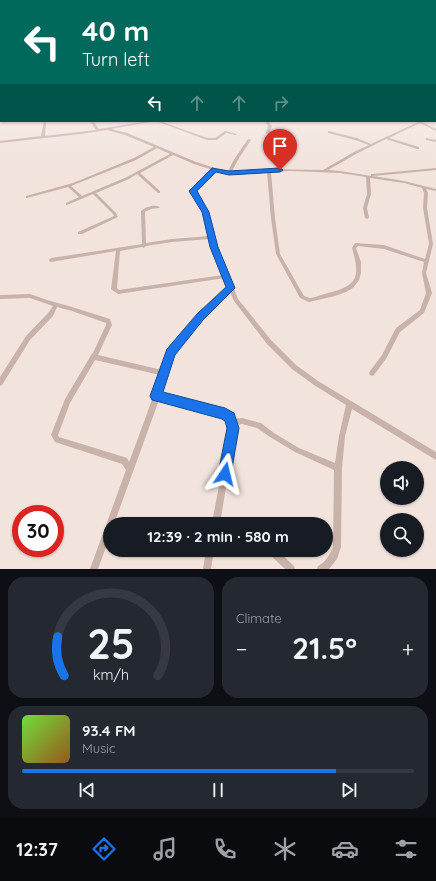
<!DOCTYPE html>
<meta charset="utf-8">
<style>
body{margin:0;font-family:Quicksand,sans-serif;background:#242831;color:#f1f3f6;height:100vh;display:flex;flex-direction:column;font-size:15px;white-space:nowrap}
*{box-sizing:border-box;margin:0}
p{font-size:13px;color:#9ea1a6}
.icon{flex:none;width:22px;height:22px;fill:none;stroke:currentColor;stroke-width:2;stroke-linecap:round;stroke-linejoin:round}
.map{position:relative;height:569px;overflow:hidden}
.details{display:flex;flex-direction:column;gap:8px;padding:8px;background:#0d0f14;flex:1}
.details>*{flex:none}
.hud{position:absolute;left:0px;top:0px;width:436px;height:122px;box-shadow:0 1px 3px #0004;background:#00695c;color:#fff;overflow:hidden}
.fabs{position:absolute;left:380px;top:461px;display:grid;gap:8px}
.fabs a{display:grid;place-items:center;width:44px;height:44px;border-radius:50%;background:#171b24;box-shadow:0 1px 3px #0004;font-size:20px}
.speed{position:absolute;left:12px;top:505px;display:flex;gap:8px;font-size:20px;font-weight:700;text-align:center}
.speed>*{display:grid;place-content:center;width:52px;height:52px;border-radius:50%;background:#171b24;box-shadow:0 1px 3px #0004;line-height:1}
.speed .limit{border:6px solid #d22;background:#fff;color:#111}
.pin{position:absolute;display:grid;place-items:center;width:34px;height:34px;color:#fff;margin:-41px -17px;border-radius:50% 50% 50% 0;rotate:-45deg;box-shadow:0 0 4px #0007}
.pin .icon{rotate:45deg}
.me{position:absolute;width:44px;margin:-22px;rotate:10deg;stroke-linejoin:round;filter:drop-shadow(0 0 3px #0008)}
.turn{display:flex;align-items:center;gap:14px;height:84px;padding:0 16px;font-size:18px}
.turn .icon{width:52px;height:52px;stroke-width:2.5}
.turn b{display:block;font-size:28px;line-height:34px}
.lanes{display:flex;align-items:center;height:38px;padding:0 16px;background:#0003;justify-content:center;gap:20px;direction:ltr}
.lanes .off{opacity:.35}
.big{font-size:30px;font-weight:800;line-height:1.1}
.details .tile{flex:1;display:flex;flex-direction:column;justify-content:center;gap:6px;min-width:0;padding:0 14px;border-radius:16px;background:#242831}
.details .dial{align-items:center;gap:0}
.dial svg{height:104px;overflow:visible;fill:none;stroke:#363941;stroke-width:7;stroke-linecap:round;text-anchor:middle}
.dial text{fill:#f1f3f6;stroke:none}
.song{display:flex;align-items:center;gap:12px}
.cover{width:48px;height:48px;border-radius:6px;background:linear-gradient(135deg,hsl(100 70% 55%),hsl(30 70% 35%))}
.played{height:4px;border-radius:2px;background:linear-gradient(90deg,#1a73e8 80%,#363941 80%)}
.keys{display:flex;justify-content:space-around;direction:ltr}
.heat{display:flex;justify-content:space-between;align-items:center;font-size:22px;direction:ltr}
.details .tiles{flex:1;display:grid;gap:8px;grid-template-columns:1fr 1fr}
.tile:last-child{grid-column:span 2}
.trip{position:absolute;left:103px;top:517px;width:230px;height:40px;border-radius:20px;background:#171b24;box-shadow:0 1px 3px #0004;font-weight:800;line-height:40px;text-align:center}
.tabs{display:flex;height:64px;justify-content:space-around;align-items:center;background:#090b0e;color:#9ea1a6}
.tabs .icon{width:28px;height:28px}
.tabs .on{color:#1a73e8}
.tabs b{font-size:18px;color:#f1f3f6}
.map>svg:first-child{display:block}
</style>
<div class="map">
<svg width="436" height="569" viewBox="0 0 436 569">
<rect width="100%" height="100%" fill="#f2e4dd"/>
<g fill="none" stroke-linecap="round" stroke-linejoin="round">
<g fill="#c9b2aa" fill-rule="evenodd">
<rect x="435" y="83" width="1" height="2"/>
<rect x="435" y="103" width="1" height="3"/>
<path d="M44,121H46L45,136L96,130L90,121H93L99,129L149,121H155L111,129L127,133L196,162L224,171H228L235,158L248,139H249L251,140L239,158L232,171L267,170L269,169L323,170L354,152L369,145L355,140L328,133V131H329L357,138L371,144L418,122L417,121H420L436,129V131L420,123L389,138L419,147V149H417L386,139L356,154L328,170L340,171L371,176V174H372L436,168V170L373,176L404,181L436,189V191L426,189L428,193L427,208L433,244L426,273L432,293L424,313L400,332L386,359L374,375L372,376L370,375L369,373L370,371L382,355L396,328L420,310L426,293L422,273L424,262L384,249L358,246L356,248L361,262V273L359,280L353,288L346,292L335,296L309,302L300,298L276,254L271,218L267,172L231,173L229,174L216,171L195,191L208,212L216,247L228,274L229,276V277L238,299L271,340L296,365L318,381L436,452V460L352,409L345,436L342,468L341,547L337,559L329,569H317L318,566C325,563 330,554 333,547L334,470L295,452L270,437L257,428L242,424L236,425V429L221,517L234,521L235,524H212V520L213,517L230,429L229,423L223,417L159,400L114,524H110V536L98,569H90L126,470L122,464L55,442L51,435L65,399L90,357L91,355L93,353L106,325V323L72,311L57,307L53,316L30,340L2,385L0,386V377L26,336L49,312L53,306L30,298L0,299V295L30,294L47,300L72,307L110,319L112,325L98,355L162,370L169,351L198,315L228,287L225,278L118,294L112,290L111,289L116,251L51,262L49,261V260L51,258L91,252L142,244L141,211C146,207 154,204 160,207L159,208L151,209L145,212L146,243L172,239L209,236L204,212L191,191L213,170L194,164L173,155L140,173L160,191V193H158L137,174L129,179L96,193L116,213L118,217L82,234H78V232L114,216L113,214L93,194L67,205H66V203L79,197L68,187L27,198H26V196L73,183L134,158L154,147L125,135L107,130L81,134L0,143V141L41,136ZM157,148L170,154L127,177L82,196L71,186L136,160ZM291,171L340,173L366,177L367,194L363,208L365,218L367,219L369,218L367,208L371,194L370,178L404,183L422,188L424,193L423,208L429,244L425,259L384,245L355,243L352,248C361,279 357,286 325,294C320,295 314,298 310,298C309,298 305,296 304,296L280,254L275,218L271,172ZM210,239L212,247L223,275L119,290L117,288L120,251L142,247L144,248L146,246L172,242ZM230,292L234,301L267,344L292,369L314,385L346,405L339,436L335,463L299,448L274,433L261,423L242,418L233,419L227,412L225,411L161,394L173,354L202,319ZM95,360L160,375C151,404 140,433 129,462L127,458L124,457L59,437L58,435L70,403Z"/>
<path d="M156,121H160L207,138H215L225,131L237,134L235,135L226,133L217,140H207Z"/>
<path d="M265,121H268L272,126L269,134L266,133L268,126Z"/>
<path d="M426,138L436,140V142L426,140Z"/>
<path d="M206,550H214L211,569H203Z"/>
<path d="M267,550H277L294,566L295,569H285L268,553Z"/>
</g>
</g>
<linearGradient id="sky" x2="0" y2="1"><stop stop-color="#7db2ce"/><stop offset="0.5" stop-color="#f9f3f0"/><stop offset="1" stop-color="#f9f3f0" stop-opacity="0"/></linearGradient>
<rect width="436" height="159" fill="url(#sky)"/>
<path fill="#1a73e8" stroke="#114b97" d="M212,168L229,171L280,168L283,170L280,172L229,175L216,172L197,191L209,212L218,247L235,288L203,320L175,355L163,392L225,408L234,413L239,428L231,474L229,479L225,481L220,479L218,474L227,428L225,421L222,419L156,401L152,400L150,396L167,349L197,314L226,287L210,247L202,212L189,191Z"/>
</svg>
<div class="fabs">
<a><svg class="icon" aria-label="sound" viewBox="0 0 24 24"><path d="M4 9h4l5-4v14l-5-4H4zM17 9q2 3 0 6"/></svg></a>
<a><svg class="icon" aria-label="search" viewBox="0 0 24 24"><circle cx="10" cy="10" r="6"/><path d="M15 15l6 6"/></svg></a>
</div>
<div class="speed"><div class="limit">30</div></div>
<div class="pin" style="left:280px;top:170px;background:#d93025"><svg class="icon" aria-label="arrive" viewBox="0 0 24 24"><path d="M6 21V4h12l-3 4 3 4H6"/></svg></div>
<svg class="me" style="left:225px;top:474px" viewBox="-20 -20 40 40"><path d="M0-17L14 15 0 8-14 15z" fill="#1a73e8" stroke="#fff" stroke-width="4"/></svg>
<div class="trip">12:39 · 2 min · 580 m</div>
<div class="hud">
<div class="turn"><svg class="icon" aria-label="left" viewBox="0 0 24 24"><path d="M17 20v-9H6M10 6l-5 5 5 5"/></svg><div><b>40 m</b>Turn left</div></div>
<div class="lanes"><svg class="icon" aria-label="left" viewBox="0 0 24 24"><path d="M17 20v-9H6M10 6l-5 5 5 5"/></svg><svg class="icon off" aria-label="ahead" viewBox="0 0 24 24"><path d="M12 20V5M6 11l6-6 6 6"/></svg><svg class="icon off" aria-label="ahead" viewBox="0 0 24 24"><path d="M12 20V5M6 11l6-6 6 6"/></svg><svg class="icon off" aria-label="right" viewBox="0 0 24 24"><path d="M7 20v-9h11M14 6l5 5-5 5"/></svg></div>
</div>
</div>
<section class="details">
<div class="tiles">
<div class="tile dial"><svg viewBox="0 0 100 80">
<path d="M14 69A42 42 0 1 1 86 69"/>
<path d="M14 69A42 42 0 0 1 9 39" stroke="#1a73e8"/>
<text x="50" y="56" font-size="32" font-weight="700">25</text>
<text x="50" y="72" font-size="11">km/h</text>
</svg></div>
<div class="tile"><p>Climate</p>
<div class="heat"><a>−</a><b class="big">21.5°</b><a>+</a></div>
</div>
<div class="tile">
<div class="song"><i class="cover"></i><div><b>93.4 FM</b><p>Music</p></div></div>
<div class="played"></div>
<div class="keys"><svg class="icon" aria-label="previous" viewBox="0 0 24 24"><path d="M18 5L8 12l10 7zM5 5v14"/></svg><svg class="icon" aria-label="pause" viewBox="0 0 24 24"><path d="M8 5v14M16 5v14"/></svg><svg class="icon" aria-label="next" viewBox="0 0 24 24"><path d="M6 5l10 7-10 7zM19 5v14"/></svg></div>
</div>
</div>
</section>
<nav class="tabs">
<b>12:37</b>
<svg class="icon on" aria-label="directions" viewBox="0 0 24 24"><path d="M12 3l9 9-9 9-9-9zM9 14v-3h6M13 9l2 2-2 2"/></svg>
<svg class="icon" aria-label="music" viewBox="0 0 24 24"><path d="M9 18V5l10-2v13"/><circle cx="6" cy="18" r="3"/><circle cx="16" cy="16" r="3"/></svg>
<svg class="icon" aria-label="phone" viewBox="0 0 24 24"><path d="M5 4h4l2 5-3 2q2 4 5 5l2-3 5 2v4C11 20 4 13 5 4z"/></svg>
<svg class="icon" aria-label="climate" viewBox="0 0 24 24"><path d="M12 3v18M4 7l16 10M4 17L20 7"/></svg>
<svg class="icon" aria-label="car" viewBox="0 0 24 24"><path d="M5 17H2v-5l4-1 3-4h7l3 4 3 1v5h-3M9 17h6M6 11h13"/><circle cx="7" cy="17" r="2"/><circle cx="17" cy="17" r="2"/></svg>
<svg class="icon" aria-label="filters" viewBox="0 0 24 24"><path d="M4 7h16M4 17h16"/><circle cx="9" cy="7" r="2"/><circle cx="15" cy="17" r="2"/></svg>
</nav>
